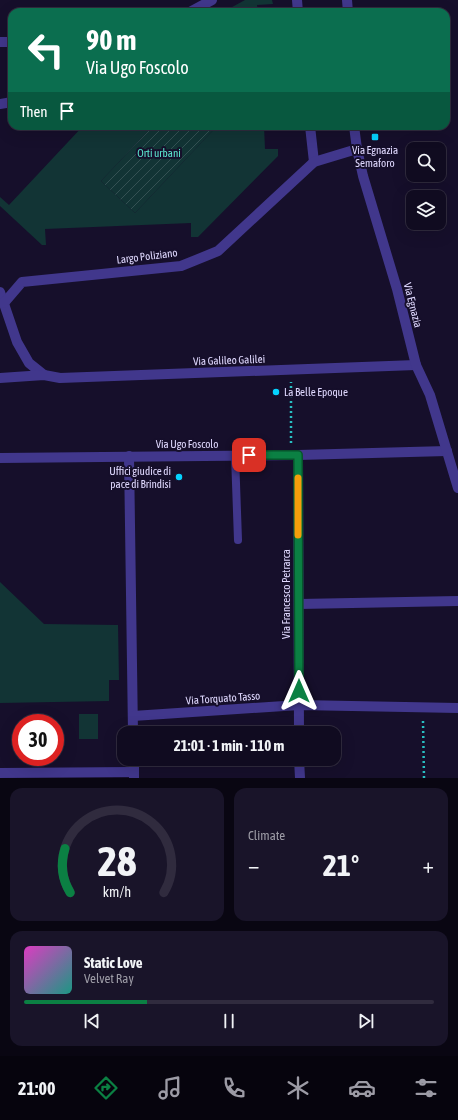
<!DOCTYPE html>
<meta charset="utf-8">
<style>
body{margin:0;font-family:"Asap Condensed",sans-serif;background:#191429;color:#f1f3f6;height:100vh;display:flex;flex-direction:column;font-size:15px;white-space:nowrap}
*{box-sizing:border-box;margin:0}
p{font-size:13px;color:#9c9ba5}
.icon{flex:none;width:22px;height:22px;fill:none;stroke:currentColor;stroke-width:2;stroke-linecap:round;stroke-linejoin:round}
.map{position:relative;height:778px;overflow:hidden}
.sheet{display:flex;flex-direction:column;gap:10px;padding:10px;background:#090612;flex:1}
.sheet>*{flex:none}
.guide{position:absolute;left:8px;top:8px;width:442px;height:122px;border-radius:12px;box-shadow:0 4px 16px #0002,0 0 0 1px #302b3e;background:#0b6e4f;color:#fff;overflow:hidden}
.tools{position:absolute;left:406px;top:142px;display:grid;gap:8px}
.tools a{display:grid;place-items:center;width:40px;height:40px;border-radius:8px;background:#100b20;box-shadow:0 4px 16px #0002,0 0 0 1px #302b3e;font-size:20px}
.speed{position:absolute;left:12px;top:714px;display:flex;gap:8px;font-size:20px;font-weight:700;text-align:center}
.speed>*{display:grid;place-content:center;width:52px;height:52px;border-radius:50%;background:#100b20;box-shadow:0 4px 16px #0002,0 0 0 1px #302b3e;line-height:1}
.speed .limit{border:6px solid #d22;background:#fff;color:#111}
.pin{position:absolute;display:grid;place-items:center;width:34px;height:34px;color:#fff;margin:-17px;border-radius:8px;box-shadow:0 2px 6px #0006}
.me{position:absolute;width:44px;margin:-22px;rotate:0deg;stroke-linejoin:round;filter:drop-shadow(0 0 3px #0008)}
.turn{display:flex;align-items:center;gap:14px;height:84px;padding:0 12px;font-size:18px}
.turn .icon{width:52px;height:52px;stroke-width:2.5}
.turn b{display:block;font-size:28px;line-height:34px}
.then{display:flex;align-items:center;height:38px;padding:0 12px;background:#0003;gap:8px;font-size:15px}
.big{font-size:30px;font-weight:700;line-height:1.1}
.sheet .widget{flex:1;display:flex;flex-direction:column;justify-content:center;gap:6px;min-width:0;padding:0 14px;border-radius:12px;background:#191429}
.sheet .dial{align-items:center;gap:0}
.dial svg{height:104px;overflow:visible;fill:none;stroke:#302b3e;stroke-width:7;stroke-linecap:round;text-anchor:middle}
.dial text{fill:#f1f3f6;stroke:none}
.song{display:flex;align-items:center;gap:12px}
.cover{width:48px;height:48px;border-radius:6px;background:linear-gradient(135deg,hsl(310 70% 55%),hsl(170 70% 35%))}
.played{height:4px;border-radius:2px;background:linear-gradient(90deg,#0b8043 30%,#302b3e 30%)}
.keys{display:flex;justify-content:space-around;direction:ltr}
.heat{display:flex;justify-content:space-between;align-items:center;font-size:22px;direction:ltr}
.sheet .tiles{flex:1;display:grid;gap:10px;grid-template-columns:1fr 1fr}
.widget:last-child{grid-column:span 2}
.trip{position:absolute;left:117px;top:726px;width:224px;height:40px;border-radius:12px;background:#100b20;box-shadow:0 4px 16px #0002,0 0 0 1px #302b3e;font-weight:700;line-height:40px;text-align:center}
.menu{display:flex;height:64px;justify-content:space-around;align-items:center;background:#06040d;color:#9c9ba5}
.menu .icon{width:28px;height:28px}
.menu .selected{color:#0b8043}
.menu b{font-size:18px;color:#f1f3f6}
.map>svg:first-child{display:block}
</style>
<div class="map">
<svg width="458" height="778" viewBox="0 0 458 778">
<defs>
<pattern id="garden-furrows" width="10" height="10" patternUnits="userSpaceOnUse"><rect width="10" height="10" fill="#123435"/><path d="M-1 1l2-2M0 10L10 0M9 11l2-2" fill="none" stroke="#345153"/></pattern>
</defs>
<rect width="100%" height="100%" fill="#160f2b"/>
<g fill="#123435">
<path d="M245,0H272L273,4L257,5L258,12H223Z"/>
<path d="M83,126H153L101,181L135,213L217,126H264L265,149H278V156L198,237H191V223L45,229L46,245H42L0,206V197L9,205Z"/>
<path d="M0,582L44,624L118,625L119,680H109V701L0,703Z"/>
<rect x="79" y="714" width="19" height="25"/>
</g>
<path fill="url(#garden-furrows)" d="M153,126H217L135,213L101,181Z"/>
<g fill="none" stroke-linecap="round" stroke-linejoin="round">
<g stroke="#28c0c3" stroke-width="2.5" stroke-dasharray="2 3" stroke-linecap="butt">
<path d="M291,443V382"/>
<path d="M423,721L424,778"/>
</g>
<path stroke="#41378c" stroke-width="8" d="M235,455L238,540"/>
<g stroke="#41378c" stroke-width="10">
<path d="M297,0L298,12"/>
<path d="M190,12L212,0"/>
<path d="M0,42H12"/>
<path d="M0,104L12,102"/>
<path d="M310,126L314,162"/>
<path d="M0,292L17,342L29,363L44,375"/>
<path d="M4,303L22,282L181,266L218,251L314,162L357,149"/>
<path d="M0,378L44,375L60,378L416,365"/>
<path d="M298,455L299,733"/>
<path d="M129,456L133,733"/>
<path d="M0,458L298,455L447,451"/>
<path d="M299,604L458,601"/>
<path d="M133,716L299,705L458,708"/>
<path d="M134,759V778"/>
<path d="M299,759L300,778"/>
<path d="M0,773L134,772"/>
</g>
<g stroke="#41378c" stroke-width="10">
<path d="M347,0L348,12"/>
<path d="M354,126L357,149L363,176L397,289L416,365L430,395L458,488"/>
</g>
</g>
<g fill="none" stroke-linecap="round" stroke-linejoin="round">
<defs>
<path id="route" d="M249,455H298L299,691"/>
</defs>
<use href="#route" stroke="#07532c" stroke-width="10"/>
<use href="#route" stroke="#0b8043" stroke-width="7"/>
<path stroke="#f59e0b" stroke-width="7" d="M298,478V535"/>
</g>
<g fill="#05d2ff" stroke="#160f2b" stroke-width="1.5">
<rect x="371" y="133" width="8" height="8" rx="2"/>
<circle cx="276" cy="392" r="4"/>
<circle cx="179" cy="477" r="4"/>
</g>
<g text-anchor="middle" stroke-width="4" stroke-linejoin="round" paint-order="stroke">
<g font-size="11" fill="#e0d9ff" stroke="#160f2b">
<text x="375" y="154">Via Egnazia<tspan x="375" dy="13">Semaforo</tspan></text>
<text x="284" y="396" text-anchor="start">La Belle Epoque</text>
<text x="171" y="475" text-anchor="end">Uffici giudice di<tspan x="171" dy="13">pace di Brindisi</tspan></text>
</g>
<g font-size="11" fill="#5ce8d0" stroke="#160f2b">
<text x="159" y="157">Orti urbani</text>
</g>
<g font-size="11" fill="#e0d9ff" stroke="#160f2b">
<text transform="translate(147 256) rotate(-7)" y="4">Largo Poliziano</text>
<text transform="translate(413 305) rotate(76)" y="4">Via Egnazia</text>
<text transform="translate(229 360) rotate(-2)" y="4">Via Galileo Galilei</text>
<text x="187" y="448">Via Ugo Foscolo</text>
<text transform="translate(286 594) rotate(-90)" y="4">Via Francesco Petrarca</text>
<text transform="translate(223 698) rotate(-4)" y="4">Via Torquato Tasso</text>
</g>
</g>
</svg>
<div class="tools">
<a><svg class="icon" aria-label="search" viewBox="0 0 24 24"><circle cx="10" cy="10" r="6"/><path d="M15 15l6 6"/></svg></a>
<a><svg class="icon" aria-label="layers" viewBox="0 0 24 24"><path d="M12 4l9 5-9 5-9-5zM3 14l9 5 9-5"/></svg></a>
</div>
<div class="speed"><div class="limit">30</div></div>
<div class="pin" style="left:249px;top:455px;background:#d93025"><svg class="icon" aria-label="arrive" viewBox="0 0 24 24"><path d="M6 21V4h12l-3 4 3 4H6"/></svg></div>
<svg class="me" style="left:299px;top:691px" viewBox="-20 -20 40 40"><path d="M0-17L14 15 0 8-14 15z" fill="#0b8043" stroke="#fff" stroke-width="4"/></svg>
<div class="trip">21:01 · 1 min · 110 m</div>
<div class="guide">
<div class="turn"><svg class="icon" aria-label="left" viewBox="0 0 24 24"><path d="M17 20v-9H6M10 6l-5 5 5 5"/></svg><div><b>90 m</b>Via Ugo Foscolo</div></div>
<div class="then">Then<svg class="icon" aria-label="arrive" viewBox="0 0 24 24"><path d="M6 21V4h12l-3 4 3 4H6"/></svg></div>
</div>
</div>
<section class="sheet">
<div class="tiles">
<div class="widget dial"><svg viewBox="0 0 100 80">
<path d="M14 69A42 42 0 1 1 86 69"/>
<path d="M14 69A42 42 0 0 1 10 35" stroke="#0b8043"/>
<text x="50" y="56" font-size="32" font-weight="700">28</text>
<text x="50" y="72" font-size="11">km/h</text>
</svg></div>
<div class="widget"><p>Climate</p>
<div class="heat"><a>−</a><b class="big">21°</b><a>+</a></div>
</div>
<div class="widget">
<div class="song"><i class="cover"></i><div><b>Static Love</b><p>Velvet Ray</p></div></div>
<div class="played"></div>
<div class="keys"><svg class="icon" aria-label="previous" viewBox="0 0 24 24"><path d="M18 5L8 12l10 7zM5 5v14"/></svg><svg class="icon" aria-label="pause" viewBox="0 0 24 24"><path d="M8 5v14M16 5v14"/></svg><svg class="icon" aria-label="next" viewBox="0 0 24 24"><path d="M6 5l10 7-10 7zM19 5v14"/></svg></div>
</div>
</div>
</section>
<nav class="menu">
<b>21:00</b>
<svg class="icon selected" aria-label="directions" viewBox="0 0 24 24"><path d="M12 3l9 9-9 9-9-9zM9 14v-3h6M13 9l2 2-2 2"/></svg>
<svg class="icon" aria-label="music" viewBox="0 0 24 24"><path d="M9 18V5l10-2v13"/><circle cx="6" cy="18" r="3"/><circle cx="16" cy="16" r="3"/></svg>
<svg class="icon" aria-label="phone" viewBox="0 0 24 24"><path d="M5 4h4l2 5-3 2q2 4 5 5l2-3 5 2v4C11 20 4 13 5 4z"/></svg>
<svg class="icon" aria-label="climate" viewBox="0 0 24 24"><path d="M12 3v18M4 7l16 10M4 17L20 7"/></svg>
<svg class="icon" aria-label="car" viewBox="0 0 24 24"><path d="M5 17H2v-5l4-1 3-4h7l3 4 3 1v5h-3M9 17h6M6 11h13"/><circle cx="7" cy="17" r="2"/><circle cx="17" cy="17" r="2"/></svg>
<svg class="icon" aria-label="filters" viewBox="0 0 24 24"><path d="M4 7h16M4 17h16"/><circle cx="9" cy="7" r="2"/><circle cx="15" cy="17" r="2"/></svg>
</nav>
